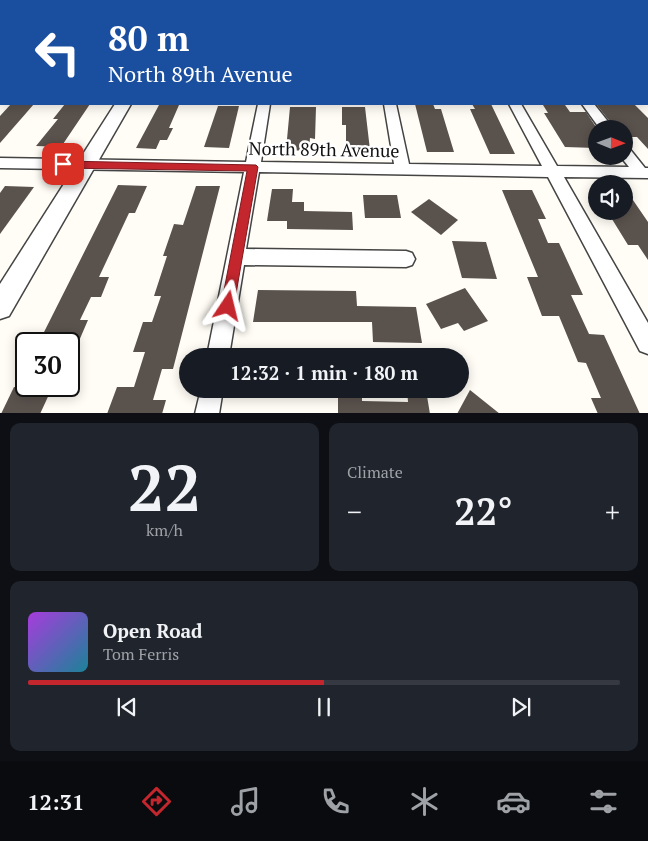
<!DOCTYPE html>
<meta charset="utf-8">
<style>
body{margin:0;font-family:"PT Serif",serif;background:#20242c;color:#f1f3f6;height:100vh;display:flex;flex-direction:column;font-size:19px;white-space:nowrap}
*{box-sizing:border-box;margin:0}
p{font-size:16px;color:#9ea1a6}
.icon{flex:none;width:28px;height:28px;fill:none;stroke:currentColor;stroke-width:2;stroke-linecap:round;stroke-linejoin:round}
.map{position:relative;height:413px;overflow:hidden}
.sheet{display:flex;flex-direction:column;gap:10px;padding:10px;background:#0d0f14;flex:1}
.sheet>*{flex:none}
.hud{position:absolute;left:0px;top:0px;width:649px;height:105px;box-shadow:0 2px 12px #0003;background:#1a4fa0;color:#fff;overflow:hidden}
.needle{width:32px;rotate:91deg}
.tools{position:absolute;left:588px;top:120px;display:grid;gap:10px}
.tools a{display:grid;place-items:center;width:45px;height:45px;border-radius:50%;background:#171b24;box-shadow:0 2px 12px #0003;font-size:25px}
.speed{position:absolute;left:15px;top:332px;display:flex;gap:10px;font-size:25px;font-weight:700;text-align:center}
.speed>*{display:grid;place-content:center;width:65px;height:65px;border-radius:50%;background:#171b24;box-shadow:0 2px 12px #0003;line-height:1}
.speed .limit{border:2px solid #111;border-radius:8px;background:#fff;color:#111}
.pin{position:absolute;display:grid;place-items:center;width:42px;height:42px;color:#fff;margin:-21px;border-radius:10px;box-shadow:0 2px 8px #0006}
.me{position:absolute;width:55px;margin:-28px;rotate:10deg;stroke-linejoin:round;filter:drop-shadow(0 0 4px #0008)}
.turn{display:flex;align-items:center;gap:18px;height:105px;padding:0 25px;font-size:22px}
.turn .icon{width:65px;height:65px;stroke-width:2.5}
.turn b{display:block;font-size:35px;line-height:42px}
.big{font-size:38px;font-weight:700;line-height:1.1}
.sheet .card{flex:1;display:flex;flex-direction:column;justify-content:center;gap:8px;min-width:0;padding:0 18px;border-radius:10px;background:#20242c}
.sheet .dial{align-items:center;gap:0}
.dial b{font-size:65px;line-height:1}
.song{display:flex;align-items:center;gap:15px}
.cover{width:60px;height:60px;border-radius:8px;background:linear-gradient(135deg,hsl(280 70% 55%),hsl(190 70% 35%))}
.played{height:5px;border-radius:2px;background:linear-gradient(90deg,#c4262e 50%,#363941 50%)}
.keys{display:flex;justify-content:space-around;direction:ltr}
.heat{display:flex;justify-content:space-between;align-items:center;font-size:28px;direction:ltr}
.sheet .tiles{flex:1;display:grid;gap:10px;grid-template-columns:1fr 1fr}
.card:last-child{grid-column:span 2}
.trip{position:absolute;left:179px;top:348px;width:290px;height:50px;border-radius:25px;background:#171b24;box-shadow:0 2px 12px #0003;font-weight:700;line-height:50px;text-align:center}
.menu{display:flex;height:80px;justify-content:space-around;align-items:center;background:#090b0e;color:#9ea1a6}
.menu .icon{width:35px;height:35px}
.menu .active{color:#c4262e}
.menu b{font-size:22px;color:#f1f3f6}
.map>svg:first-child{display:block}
</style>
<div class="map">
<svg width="648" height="414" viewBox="0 0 648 414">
<rect width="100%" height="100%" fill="#fffdf5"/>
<g fill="#5a524d">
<path d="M11,104H34L0,143V116Z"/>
<path d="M65,104H90L61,147L36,146L58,119H53Z"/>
<path d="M415,104H433L435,109H441L454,152H427Z"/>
<path d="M472,104H491L515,154H490L470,109H475Z"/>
<path d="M596,104H634L648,118V149L637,137H624V129H616Z"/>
<path d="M159,105H179L169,128H173L167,140H160L156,149L136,148Z"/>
<path d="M543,105H565L570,112H586L596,127V148L565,147L544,113H548Z"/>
<path d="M218,106H239L229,148L204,147Z"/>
<path d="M290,107H316L315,139L310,138L309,151L286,150Z"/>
<path d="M342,107H365L370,150H346V125H342Z"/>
<path d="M118,185L147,186L135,213H129L99,277H109L101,297H91L80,320H88L69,364V344H38Z"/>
<path d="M5,186L34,187L0,234V193Z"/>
<path d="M196,186H220L173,369H162L153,400H166L162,414H107L117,387H134L145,352H133L143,322H152L161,296H154L167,256H163L174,224L183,225Z"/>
<path d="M624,187L648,222V260L638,245H628L607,211H624Z"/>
<path d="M272,189H293L292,202H304V211L352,212L353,230L287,229V221H267Z"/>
<path d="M502,190H532L546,219H538L548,243H559L583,295H571L589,334L604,335L640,414H598L591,398H601L586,363L578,362L559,316H542L527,277H538Z"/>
<path d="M363,195H397L401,218H365Z"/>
<path d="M429,199L458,220L441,235L411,212Z"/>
<path d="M452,241L486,242L497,279L462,278Z"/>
<path d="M465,288L488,321L464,331L458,323L441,329L426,304Z"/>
<path d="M258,290L356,291L357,306L416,307L422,343L373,342L372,322H253Z"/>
<path d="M14,387L52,388L40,414H1Z"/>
<path d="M407,389L426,390L430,414H338V393L362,394V401L408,402Z"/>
<path d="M470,390L500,414H457Z"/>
</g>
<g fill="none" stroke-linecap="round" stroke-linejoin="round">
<defs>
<g id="minor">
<rect x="280" y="0" width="8" height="1"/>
<rect x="367" y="0" width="8" height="1"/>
<rect x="454" y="0" width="8" height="1"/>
<path d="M503,0H512V1H504Z"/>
<path d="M581,0H590V1H582Z"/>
<path d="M1,83V92L0,93V84Z"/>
<path d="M258,104H270L261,162L394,164L384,104H396L409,164L542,166L509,104H521L557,166L629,167L620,156H624V146L629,148L645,168H648V178L564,177L648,323V354L640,351L548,177L259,172L246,249L406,251L412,253L415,259L412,265L406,267L244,265L229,356H207L244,172L0,168V158L246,162Z"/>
<path d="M582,104H594L614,129H600Z"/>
<path d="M201,389H223L219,414H195Z"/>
</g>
<path id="tertiary" d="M115,104H131L9,316L0,319V284Z"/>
</defs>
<use href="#minor" stroke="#444" stroke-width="3"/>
<use href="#tertiary" stroke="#444" stroke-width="3"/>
<use href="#minor" fill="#fff" fill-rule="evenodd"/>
<use href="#tertiary" fill="#fff" fill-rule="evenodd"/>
</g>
<path fill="#c4262e" stroke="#7f191e" d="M63,161L256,165L258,167L233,311L228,313L223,311L221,306L247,171L63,168L58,164Z"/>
<g text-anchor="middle" stroke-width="5" stroke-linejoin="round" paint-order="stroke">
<g font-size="18" fill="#111" stroke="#fff">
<text transform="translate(324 150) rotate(1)" y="6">North 89th Avenue</text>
</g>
</g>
</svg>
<div class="tools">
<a><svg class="needle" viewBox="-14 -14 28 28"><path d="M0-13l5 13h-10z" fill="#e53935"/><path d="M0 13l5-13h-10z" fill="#9ea1a6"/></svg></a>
<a><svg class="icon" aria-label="sound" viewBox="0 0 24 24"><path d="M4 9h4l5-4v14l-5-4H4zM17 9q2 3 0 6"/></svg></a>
</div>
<div class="speed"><div class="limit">30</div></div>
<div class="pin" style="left:63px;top:164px;background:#d93025"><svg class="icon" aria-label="arrive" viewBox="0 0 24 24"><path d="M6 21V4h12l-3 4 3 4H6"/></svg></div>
<svg class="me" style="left:228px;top:306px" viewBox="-20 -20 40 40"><path d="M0-17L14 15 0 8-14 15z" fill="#c4262e" stroke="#fff" stroke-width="4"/></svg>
<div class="trip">12:32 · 1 min · 180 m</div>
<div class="hud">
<div class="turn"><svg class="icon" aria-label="left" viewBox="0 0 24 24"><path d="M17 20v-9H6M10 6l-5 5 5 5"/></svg><div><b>80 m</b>North 89th Avenue</div></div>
</div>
</div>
<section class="sheet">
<div class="tiles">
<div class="card dial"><b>22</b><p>km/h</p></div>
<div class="card"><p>Climate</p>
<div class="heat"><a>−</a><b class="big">22°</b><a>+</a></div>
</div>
<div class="card">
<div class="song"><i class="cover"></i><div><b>Open Road</b><p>Tom Ferris</p></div></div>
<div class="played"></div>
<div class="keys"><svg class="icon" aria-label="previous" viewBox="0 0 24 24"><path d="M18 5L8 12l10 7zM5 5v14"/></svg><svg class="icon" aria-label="pause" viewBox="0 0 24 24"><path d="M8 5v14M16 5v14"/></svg><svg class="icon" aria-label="next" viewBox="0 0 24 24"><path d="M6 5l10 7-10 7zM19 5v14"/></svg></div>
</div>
</div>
</section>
<nav class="menu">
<b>12:31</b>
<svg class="icon active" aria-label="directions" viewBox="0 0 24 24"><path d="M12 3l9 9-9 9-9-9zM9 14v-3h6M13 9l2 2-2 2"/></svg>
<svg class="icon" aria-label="music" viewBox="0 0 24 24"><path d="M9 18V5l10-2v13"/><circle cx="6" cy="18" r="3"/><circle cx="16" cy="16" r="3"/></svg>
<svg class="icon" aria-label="phone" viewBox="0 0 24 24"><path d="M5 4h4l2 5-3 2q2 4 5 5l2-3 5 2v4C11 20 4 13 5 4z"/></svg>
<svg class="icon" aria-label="climate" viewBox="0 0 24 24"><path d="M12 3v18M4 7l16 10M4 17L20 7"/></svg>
<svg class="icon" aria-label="car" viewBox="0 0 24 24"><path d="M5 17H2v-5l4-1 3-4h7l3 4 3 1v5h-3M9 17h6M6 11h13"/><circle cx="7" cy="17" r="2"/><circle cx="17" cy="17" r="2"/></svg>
<svg class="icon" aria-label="filters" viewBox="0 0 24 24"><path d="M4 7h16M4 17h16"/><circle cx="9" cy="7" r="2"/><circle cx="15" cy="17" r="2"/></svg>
</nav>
